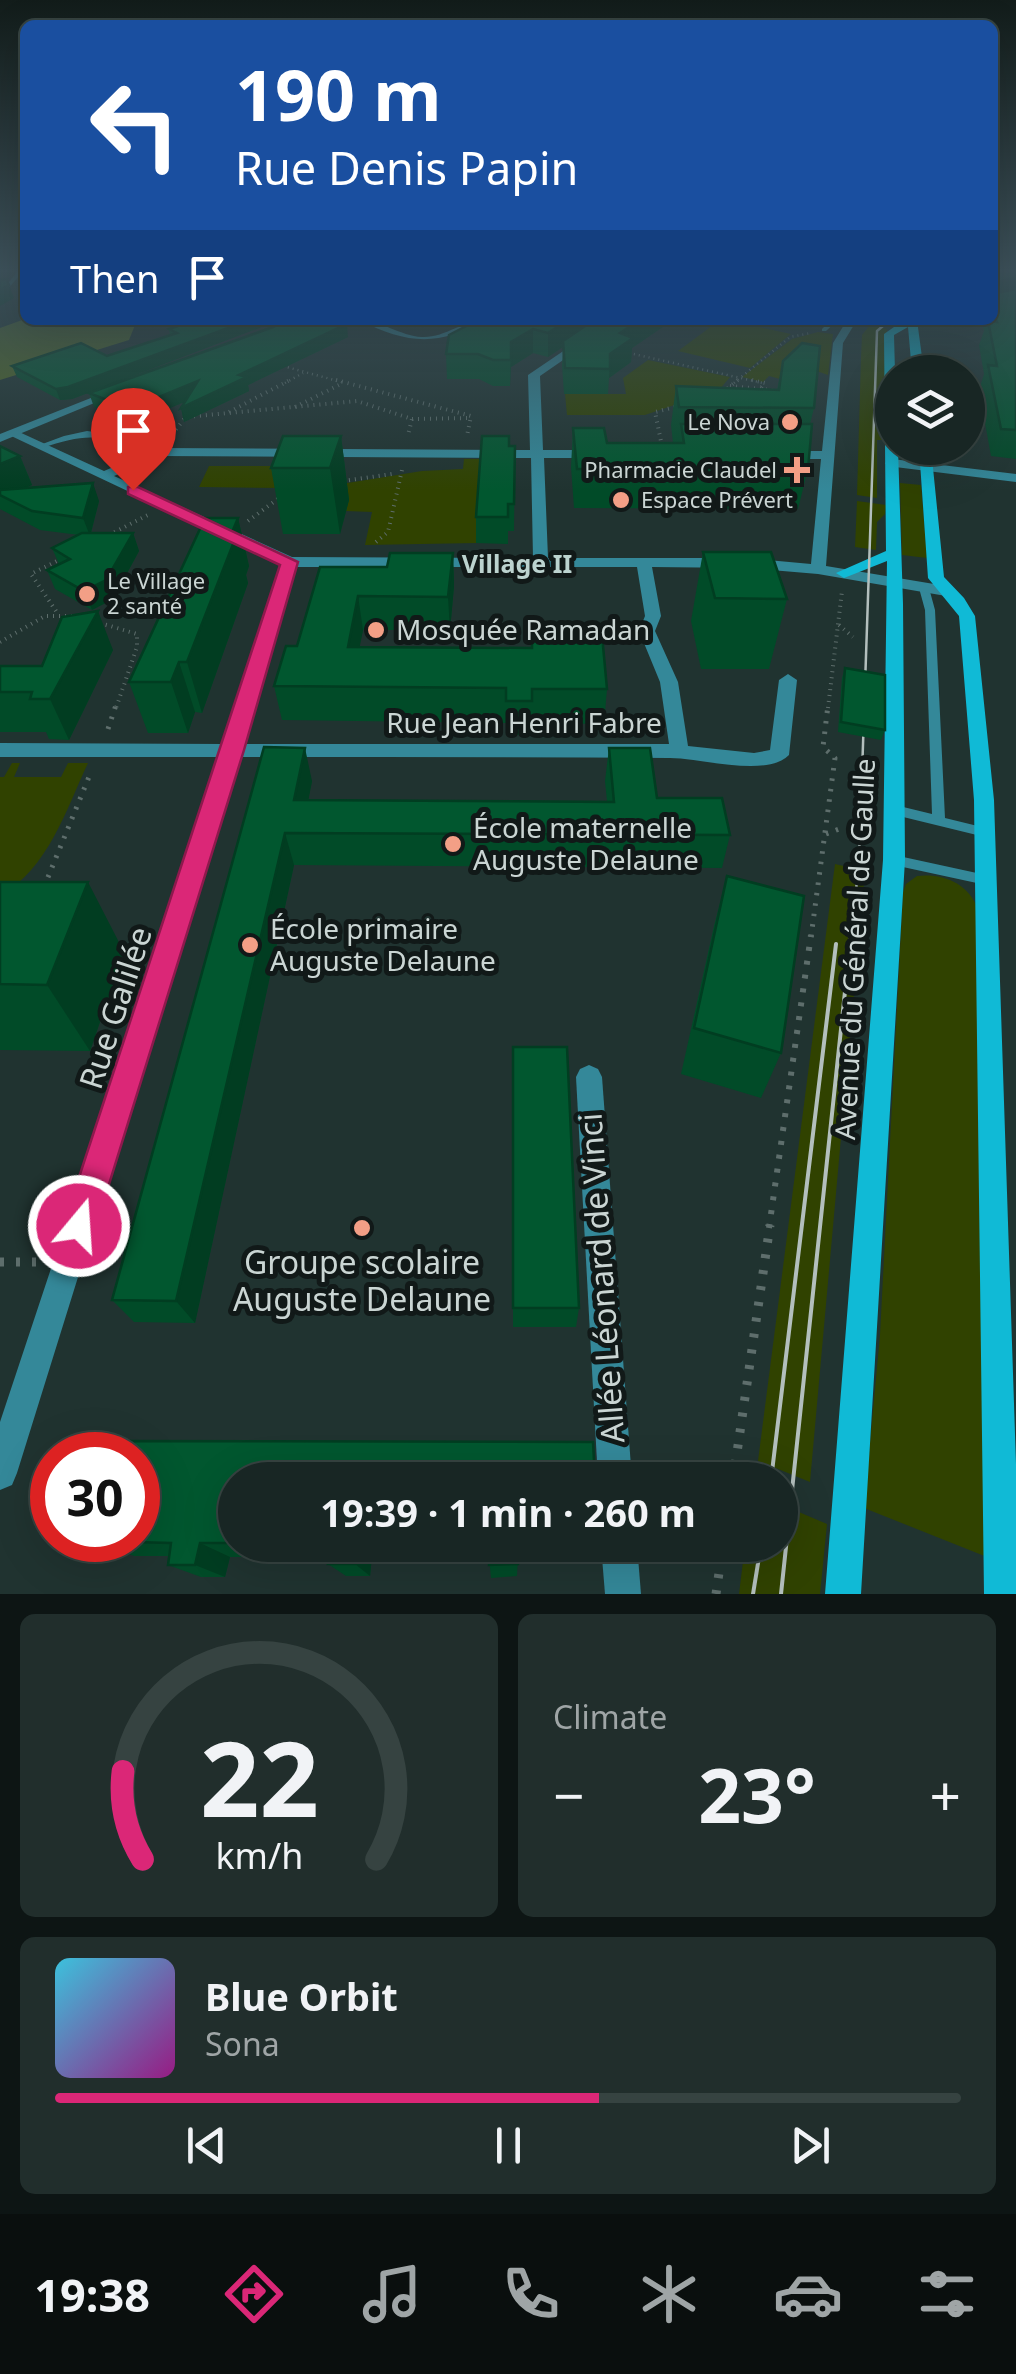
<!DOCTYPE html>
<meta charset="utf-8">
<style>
body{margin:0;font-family:"Noto Sans",sans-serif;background:#212e2c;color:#f1f3f6;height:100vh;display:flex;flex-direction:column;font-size:38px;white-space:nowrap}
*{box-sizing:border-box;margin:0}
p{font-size:32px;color:#9fa5a6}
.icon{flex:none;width:55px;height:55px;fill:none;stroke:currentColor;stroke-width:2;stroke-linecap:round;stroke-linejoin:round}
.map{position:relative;height:1594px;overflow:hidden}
.panel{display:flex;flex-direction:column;gap:20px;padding:20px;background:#0d1514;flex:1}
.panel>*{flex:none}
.guide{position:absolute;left:20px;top:20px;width:978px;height:305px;border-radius:15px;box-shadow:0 10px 40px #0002,0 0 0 2px #364341;background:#1a4fa0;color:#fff;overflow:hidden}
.tools{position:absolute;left:875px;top:355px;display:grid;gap:20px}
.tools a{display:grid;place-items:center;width:110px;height:110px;border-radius:50%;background:#182624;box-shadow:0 10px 40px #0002,0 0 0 2px #364341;font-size:50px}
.speed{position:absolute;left:30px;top:1432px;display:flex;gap:20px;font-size:50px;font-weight:700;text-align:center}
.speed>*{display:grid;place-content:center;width:130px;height:130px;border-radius:50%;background:#182624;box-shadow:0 10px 40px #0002,0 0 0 2px #364341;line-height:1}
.speed .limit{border:15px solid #d22;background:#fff;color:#111}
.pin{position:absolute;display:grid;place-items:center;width:85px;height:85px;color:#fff;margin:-102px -42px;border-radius:50% 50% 50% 0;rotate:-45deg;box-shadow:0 0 10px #0007}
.pin .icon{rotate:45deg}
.me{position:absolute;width:110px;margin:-55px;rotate:18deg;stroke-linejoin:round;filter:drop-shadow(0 0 8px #0008)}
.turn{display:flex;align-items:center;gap:35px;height:210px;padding:0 50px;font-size:45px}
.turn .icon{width:130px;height:130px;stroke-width:2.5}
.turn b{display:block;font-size:70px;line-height:85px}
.then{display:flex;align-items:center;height:95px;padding:0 50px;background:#0003;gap:20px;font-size:38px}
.big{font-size:75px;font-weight:700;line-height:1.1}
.panel .widget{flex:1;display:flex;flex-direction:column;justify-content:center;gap:15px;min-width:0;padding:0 35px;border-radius:15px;background:#212e2c}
.panel .dial{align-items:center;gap:0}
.dial svg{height:260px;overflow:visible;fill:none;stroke:#364341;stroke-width:7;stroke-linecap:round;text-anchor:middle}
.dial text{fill:#f1f3f6;stroke:none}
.song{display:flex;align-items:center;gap:30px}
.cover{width:120px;height:120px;border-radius:15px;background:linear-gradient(135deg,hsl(190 70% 55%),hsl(310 70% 35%))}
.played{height:10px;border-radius:5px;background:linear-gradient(90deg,#db2777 60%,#364341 60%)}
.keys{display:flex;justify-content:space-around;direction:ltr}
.heat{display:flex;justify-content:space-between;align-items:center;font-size:55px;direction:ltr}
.panel .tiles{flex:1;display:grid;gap:20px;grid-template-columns:1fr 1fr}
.widget:last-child{grid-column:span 2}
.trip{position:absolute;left:218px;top:1462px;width:580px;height:100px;border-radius:50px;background:#182624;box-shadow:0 10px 40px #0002,0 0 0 2px #364341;font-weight:700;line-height:100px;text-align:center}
.tab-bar{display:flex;height:160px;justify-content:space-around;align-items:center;background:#0a0f0e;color:#9fa5a6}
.tab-bar .icon{width:70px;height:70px}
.tab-bar .current{color:#db2777}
.tab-bar b{font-size:45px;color:#f1f3f6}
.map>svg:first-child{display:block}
</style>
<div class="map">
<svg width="1016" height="1594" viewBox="0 0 1016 1594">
<rect width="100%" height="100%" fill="#203330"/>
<g fill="#304200">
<path d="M720,320H726L791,334L750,368L678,351Z"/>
<path d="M870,325L887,329L886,440H877V498L857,495L861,357L862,335Z"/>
<path d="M818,332L833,334L828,375L797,364L780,379L769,376L763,382L742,377L792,339Z"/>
<path d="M648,360L730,377L719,390L645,415H567L565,394H626L623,378Z"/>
<path d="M464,459H482L477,543L365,545L372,512L346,511L310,489L422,471L463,469Z"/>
<path d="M209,466H294L287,488L199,487Z"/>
<path d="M900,483L921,485L927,558L902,555Z"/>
<path d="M857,501L886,505L885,514L877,522L876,550L855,547Z"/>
<path d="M12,763H20L14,777H61L68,763H88C65,812 49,867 0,896V777H4Z"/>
<path d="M835,864L865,871L810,1482L758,1461Z"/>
<path d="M917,876C943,873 968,883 978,909L987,1557L864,1508L880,1335L903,892L906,884Z"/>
<path d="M780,1504L827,1524L820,1594H739L745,1545H780Z"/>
</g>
<path fill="#516822" d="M25,319V320H137L129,340L0,380V328Z"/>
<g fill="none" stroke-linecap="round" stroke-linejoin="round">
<g stroke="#5e6e6c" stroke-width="2.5" stroke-dasharray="1 4" stroke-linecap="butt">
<path d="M629,353L763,383"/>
<path d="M283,366L345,383"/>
<path d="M285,383L303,373"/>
<path d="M734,383L790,337L811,333"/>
</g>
<g stroke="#5e6e6c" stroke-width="4" stroke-dasharray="1 5" stroke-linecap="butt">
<path d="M336,380L471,416L467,436"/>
<path d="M752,380L765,383L760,389"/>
<path d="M730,386L772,390"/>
<path d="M723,392L738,380"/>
<path d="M295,407L343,383"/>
<path d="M229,412L290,380"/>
<path d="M412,419L469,418"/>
<path d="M172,434L186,417L357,401L412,419L408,435"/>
<path d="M662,446L655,412L679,406"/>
<path d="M343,481L392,474"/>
<path d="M248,521L279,498"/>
<path d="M109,535L148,515"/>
<path d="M376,542L388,532L402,470"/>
<path d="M56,611L31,574L63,558"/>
<path d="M100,623L137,634V647L116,708"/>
<path d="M839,625L853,637"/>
<path d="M0,642L45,616H75"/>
<path d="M828,708L842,591"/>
</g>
<g stroke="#5e6e6c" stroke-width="5" stroke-dasharray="2.5 8" stroke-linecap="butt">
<path d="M108,729L116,705"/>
<path d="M826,834L839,829"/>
<path d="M44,887L91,772"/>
<path d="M811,937L835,758L823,747L828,705"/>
</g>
<path stroke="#5e6e6c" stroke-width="6" stroke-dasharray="4 10" stroke-linecap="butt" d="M769,1228L811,935"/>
<g stroke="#5e6e6c" stroke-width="9" stroke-dasharray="4 12" stroke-linecap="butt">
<path d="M0,1262H39"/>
<path d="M733,1480L770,1225"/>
<path d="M716,1594L723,1545"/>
</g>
<g fill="#348899" fill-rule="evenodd">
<path d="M20,268L25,269L6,291H2Z"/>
<path d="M359,320C381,320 400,336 422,337C445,338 463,320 485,320C438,347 407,344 359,320Z"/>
<path d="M831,320H838L826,331H822V329Z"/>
<path d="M87,431L111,434L137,444L133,446C92,433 81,436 41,448L37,446L64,436Z"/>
<path d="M924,585L929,588L935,610L945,818L990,829L991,832L990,835L985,837L895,815L889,810L895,805L932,814L925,610L919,588Z"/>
<path d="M894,855L986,875L991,876L993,880L991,884L986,885L889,864L887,860L889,856Z"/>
</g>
<g fill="#348899" fill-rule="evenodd">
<path d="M609,320H621L540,376L543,450H598L604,454L598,458H544L548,558H746L811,564L821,459H782L776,455L782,451H822L833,343L847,320H857L843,343L826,566L946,586L954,591L946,596L818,574L746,568L652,567L661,616L655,631L678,682L688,746L754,753L770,750L779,680L788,674L797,680L789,755C767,778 700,758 670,758C527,757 384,757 240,757L17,1473L12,1485L0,1490V1422L221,757H0V743L225,744L282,564L7,434L17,431L104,471L158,448L530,450L528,375ZM160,456L531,458L533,558L292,557L114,476ZM296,567H637L645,616L639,631L660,682L669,744H244Z"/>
<path d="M892,459L1016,474V482L887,466L885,463Z"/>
<path d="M589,1065L598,1069L602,1077L632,1480H598L576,1077L580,1069Z"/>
<path d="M601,1545H637L641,1594H605Z"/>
</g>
<path fill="#348899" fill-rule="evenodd" d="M111,390L121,392L0,442V434Z"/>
<g fill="#10bad6" fill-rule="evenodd">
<path d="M904,320H917L924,372H912L908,327L894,335L895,372H892V448H898L903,604L905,860L861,1594H825L883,860L887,561L844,578L836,573L886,551L884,334Z"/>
<path d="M919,448H931L944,577L964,598L975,616L994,800L1016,1464V1594H984L974,800L959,616L928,578Z"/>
</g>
<path stroke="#b3bfbd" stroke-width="2.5" d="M851,937L859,863L877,331L890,320"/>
<g stroke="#b3bfbd" stroke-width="4">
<path d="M771,1480L836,944"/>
<path d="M753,1594L761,1545"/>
<path d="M781,1594L851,935"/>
</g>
</g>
<g fill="#014b28">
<path d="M992,268H1016V459L991,456L979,390L984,374L979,345L984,331L981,320H992Z"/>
<path d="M168,320H280L72,399L60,400L17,377L12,366L107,356L170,335L169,329L181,325Z"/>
<path d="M285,320H354V321L338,322L348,337L248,385L249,391L184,422L181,408L184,402L134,423L94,407L89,393L273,327Z"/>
<path d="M673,320L632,348L631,362L609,378L608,394H564L562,365L563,347L548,357L533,353L511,367L510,386H493L479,379H447L446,354L449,335Z"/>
<path d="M783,361L814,408L810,424L808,469L798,509L574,508L571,467L573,428L607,443H673L671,425L676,386L777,390Z"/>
<path d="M341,436L349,500L340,534H283L271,468Z"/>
<path d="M0,446L20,456L32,485L25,488L99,501L91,533H133L139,551L113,599L92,610L55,589L47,570L59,564L52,548L79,535L40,530L0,509Z"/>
<path d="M509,446H515L514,531H508V544L476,543V517Z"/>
<path d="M238,518L249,566L246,575L248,583L202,713L195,712L188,733H148L129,682Z"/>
<path d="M703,552L787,599L769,669H701L691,621Z"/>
<path d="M453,553L454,586L450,630H363L359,647L607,689L604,724L532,723L531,735H506V723L282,720L274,686L297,646L387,567Z"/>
<path d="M113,650L69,740L49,739L46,732H0V666H42Z"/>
<path d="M845,668L885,730L881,740L838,732L842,678Z"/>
<path d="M264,747L312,781L308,800L607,801L605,781L609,748L657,798L730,835L722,868L294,865L195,1323L134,1322L112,1300Z"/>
<path d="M727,876L781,1053L761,1098L681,1074L714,926Z"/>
<path d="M0,882L124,952L90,1051L0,1050Z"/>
<path d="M513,1047L579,1308L576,1327H513Z"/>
<path d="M235,1480V1545H595L589,1555L518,1557L517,1576L491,1578L489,1557L372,1556L370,1576H346L328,1564L330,1557H230L225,1577H201L168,1565L169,1556H134L94,1541Z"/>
</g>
<g fill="#013d21">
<path d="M1016,278V298L992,304L996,282Z"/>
<path d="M9,285L14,298L0,306V290Z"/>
<path d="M250,320H280L72,399L60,400L56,389Z"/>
<path d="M568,320H602L548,357V333Z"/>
<path d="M640,320H673L632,348L631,362L609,378L610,354L620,333Z"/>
<path d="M347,324L348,337L248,385L249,391L184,422L181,408L239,375Z"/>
<path d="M533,329V353L511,367L510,386L511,342Z"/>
<path d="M198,381L201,395L134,423L130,409Z"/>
<path d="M341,436L349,500L340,534L330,468Z"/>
<path d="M20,456L32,485L4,497L0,495V464Z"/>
<path d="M93,483L99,501L90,536L83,518Z"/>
<path d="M238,518L249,566L246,575L248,583L202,713L187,662Z"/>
<path d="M133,533L139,551L113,599L92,610L84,591Z"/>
<path d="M453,553L454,586L450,630L448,597Z"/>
<path d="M358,596L363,630L353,681L348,647Z"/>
<path d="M98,611L113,650L69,740L50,699Z"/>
<path d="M179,662L195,712L188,733L171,682Z"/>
<path d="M305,748L312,781L302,833L294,800Z"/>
<path d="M285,833L294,865L195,1323L176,1301Z"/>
<path d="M88,882L124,952L90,1051L47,985Z"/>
<path d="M200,1543L230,1557L225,1577L195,1565Z"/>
<path d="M357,1545H360L372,1556L370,1576L355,1564Z"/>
</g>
<g fill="#01572f" stroke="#013d21" stroke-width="2.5">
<path d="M992,268H1016V278L996,282L1001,292L1016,289V430L1001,429L988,365L997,366L988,321L997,322L992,308Z"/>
<path d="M6,279L9,285L0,290V280Z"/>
<path d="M193,320H250L68,387L56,389L12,366L81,343L107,356L177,333L169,329L195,320Z"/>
<path d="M285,320H333L347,324L239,375L247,377L181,408L198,381L130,409L89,393L273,327Z"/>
<path d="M478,320H568L548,333L533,329L511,342V360H493L478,354H446L449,335Z"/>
<path d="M594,320H640L620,333L633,338L610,354V369L565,368L563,341Z"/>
<path d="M802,343L820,346L814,408L679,407L676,386L779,390L783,361Z"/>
<path d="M681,424H812L808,469H577L573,428H604L607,443H684Z"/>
<path d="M283,436H341L330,468H271Z"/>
<path d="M482,436H509V446H515L514,504H508V517H476Z"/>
<path d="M0,446L20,456L0,464Z"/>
<path d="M93,483L83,518L32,511L0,495V490Z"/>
<path d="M205,518H238L231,535L237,534L187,662H179L171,682H129Z"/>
<path d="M82,533H133L106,580L84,591L47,570L70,559L52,548Z"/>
<path d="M703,552H771L787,599L715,598Z"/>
<path d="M390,553H453L448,597L358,596L348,647L532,648V635H602L607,689H532V701H506V688L274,686L286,646H297L320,567H387Z"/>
<path d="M98,611L50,699H30L32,692H0V666H42L62,617Z"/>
<path d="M845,668L885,675V730L841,722Z"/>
<path d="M264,747L305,748L294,800L614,802L609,748H650L657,798H722L730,835L285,833L176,1301L112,1300Z"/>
<path d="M727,876L804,896L781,1053L694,1028Z"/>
<path d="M0,882H88L47,985L0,984Z"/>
<path d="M513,1047H567L579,1308H513Z"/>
<path d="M120,1441L593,1442L595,1480H235V1543H200L195,1565H168L171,1543L94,1541L95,1540H138V1455H117Z"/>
<path d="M332,1545H357L355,1564H328Z"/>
<path d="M490,1545H518V1564L489,1565Z"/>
</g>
<linearGradient id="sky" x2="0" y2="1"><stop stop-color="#121c1a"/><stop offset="0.55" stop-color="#3c5059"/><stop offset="1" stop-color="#3c5059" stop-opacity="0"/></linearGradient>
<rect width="1016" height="491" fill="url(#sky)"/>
<path fill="#db2777" stroke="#8e194d" stroke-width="2.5" d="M128,487H138L298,562L244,750L96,1226L91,1238L79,1242L68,1238L63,1226L280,565L128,494Z"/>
<g fill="#f39f86" stroke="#111918" stroke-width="4">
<circle cx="790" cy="422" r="10"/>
<path d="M792 455h10v10h10v10h-10v10h-10v-10h-10v-10h10z"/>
<circle cx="621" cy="500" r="10"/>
<circle cx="87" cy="594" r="10"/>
<circle cx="376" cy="630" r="10"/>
<circle cx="453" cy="844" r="10"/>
<circle cx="250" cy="945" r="10"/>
<circle cx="362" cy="1228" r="10"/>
</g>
<g text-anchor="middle" stroke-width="10" stroke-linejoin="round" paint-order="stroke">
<g font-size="22" fill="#cad5d3" stroke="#111918" text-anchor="end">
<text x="770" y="430">Le Nova</text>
<text x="777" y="478">Pharmacie Claudel</text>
<text x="641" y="508" text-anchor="start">Espace Prévert</text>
<text x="107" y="589" text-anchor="start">Le Village<tspan x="107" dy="25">2 santé</tspan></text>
</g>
<g font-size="25" font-weight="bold" fill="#bcd3cf" stroke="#111918">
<text x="517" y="573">Village II</text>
</g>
<g font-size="28" fill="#cad5d3" stroke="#111918" text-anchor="start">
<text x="396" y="640">Mosquée Ramadan</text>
<text x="473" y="838">École maternelle<tspan x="473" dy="32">Auguste Delaune</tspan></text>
<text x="270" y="939">École primaire<tspan x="270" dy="32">Auguste Delaune</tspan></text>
</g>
<g font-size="28" fill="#cad5d3" stroke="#111918">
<text x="524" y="733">Rue Jean Henri Fabre</text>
<text transform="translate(855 949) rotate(-87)" y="10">Avenue du Général de Gaulle</text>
</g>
<g font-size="32" fill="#cad5d3" stroke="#111918">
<text transform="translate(116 1008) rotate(-72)" y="11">Rue Galilée</text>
<text transform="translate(602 1278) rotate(-94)" y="11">Allée Léonard de Vinci</text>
</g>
<g font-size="32" fill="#cad5d3" stroke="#111918">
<text x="362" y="1274">Groupe scolaire<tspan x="362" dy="37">Auguste Delaune</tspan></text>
</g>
</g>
</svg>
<div class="tools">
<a><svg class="icon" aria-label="layers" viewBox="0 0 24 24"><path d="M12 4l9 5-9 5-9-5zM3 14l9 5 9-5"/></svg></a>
</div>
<div class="speed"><div class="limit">30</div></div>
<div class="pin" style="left:133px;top:490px;background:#d93025"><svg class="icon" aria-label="arrive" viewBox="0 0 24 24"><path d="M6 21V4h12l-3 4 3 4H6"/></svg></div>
<svg class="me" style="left:79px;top:1226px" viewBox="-20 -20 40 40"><circle r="17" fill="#db2777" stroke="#fff" stroke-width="3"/><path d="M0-11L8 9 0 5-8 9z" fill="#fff"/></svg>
<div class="trip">19:39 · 1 min · 260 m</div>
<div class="guide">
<div class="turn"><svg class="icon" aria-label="left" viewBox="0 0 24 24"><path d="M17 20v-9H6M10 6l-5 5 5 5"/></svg><div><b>190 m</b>Rue Denis Papin</div></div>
<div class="then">Then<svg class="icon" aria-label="arrive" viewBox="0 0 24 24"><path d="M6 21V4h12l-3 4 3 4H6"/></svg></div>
</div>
</div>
<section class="panel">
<div class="tiles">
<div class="widget dial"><svg viewBox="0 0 100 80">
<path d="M14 69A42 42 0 1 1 86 69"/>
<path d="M14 69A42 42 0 0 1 8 42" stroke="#db2777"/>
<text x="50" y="56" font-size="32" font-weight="700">22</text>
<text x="50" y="72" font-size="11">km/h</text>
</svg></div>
<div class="widget"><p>Climate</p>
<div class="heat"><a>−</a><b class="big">23°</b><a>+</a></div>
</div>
<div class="widget">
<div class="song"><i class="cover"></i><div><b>Blue Orbit</b><p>Sona</p></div></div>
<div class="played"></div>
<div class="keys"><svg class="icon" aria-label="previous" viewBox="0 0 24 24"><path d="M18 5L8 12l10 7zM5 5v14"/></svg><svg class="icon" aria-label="pause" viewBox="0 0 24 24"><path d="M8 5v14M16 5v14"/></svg><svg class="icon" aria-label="next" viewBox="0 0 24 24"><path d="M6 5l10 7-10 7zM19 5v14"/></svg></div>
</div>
</div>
</section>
<nav class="tab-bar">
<b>19:38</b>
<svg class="icon current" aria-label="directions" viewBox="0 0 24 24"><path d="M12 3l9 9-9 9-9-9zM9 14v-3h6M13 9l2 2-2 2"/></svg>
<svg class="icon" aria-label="music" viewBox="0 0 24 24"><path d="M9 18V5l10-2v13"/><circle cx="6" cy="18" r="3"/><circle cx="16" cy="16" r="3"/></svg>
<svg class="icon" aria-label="phone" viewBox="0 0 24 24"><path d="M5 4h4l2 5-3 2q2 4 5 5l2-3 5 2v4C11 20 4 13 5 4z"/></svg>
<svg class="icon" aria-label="climate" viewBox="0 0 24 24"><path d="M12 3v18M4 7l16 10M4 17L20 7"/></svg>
<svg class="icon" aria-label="car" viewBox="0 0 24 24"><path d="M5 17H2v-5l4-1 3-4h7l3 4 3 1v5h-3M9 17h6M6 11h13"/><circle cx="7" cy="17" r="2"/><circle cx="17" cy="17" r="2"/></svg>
<svg class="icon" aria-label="filters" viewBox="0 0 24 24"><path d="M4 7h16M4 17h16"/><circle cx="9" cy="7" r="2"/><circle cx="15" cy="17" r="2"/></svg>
</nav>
